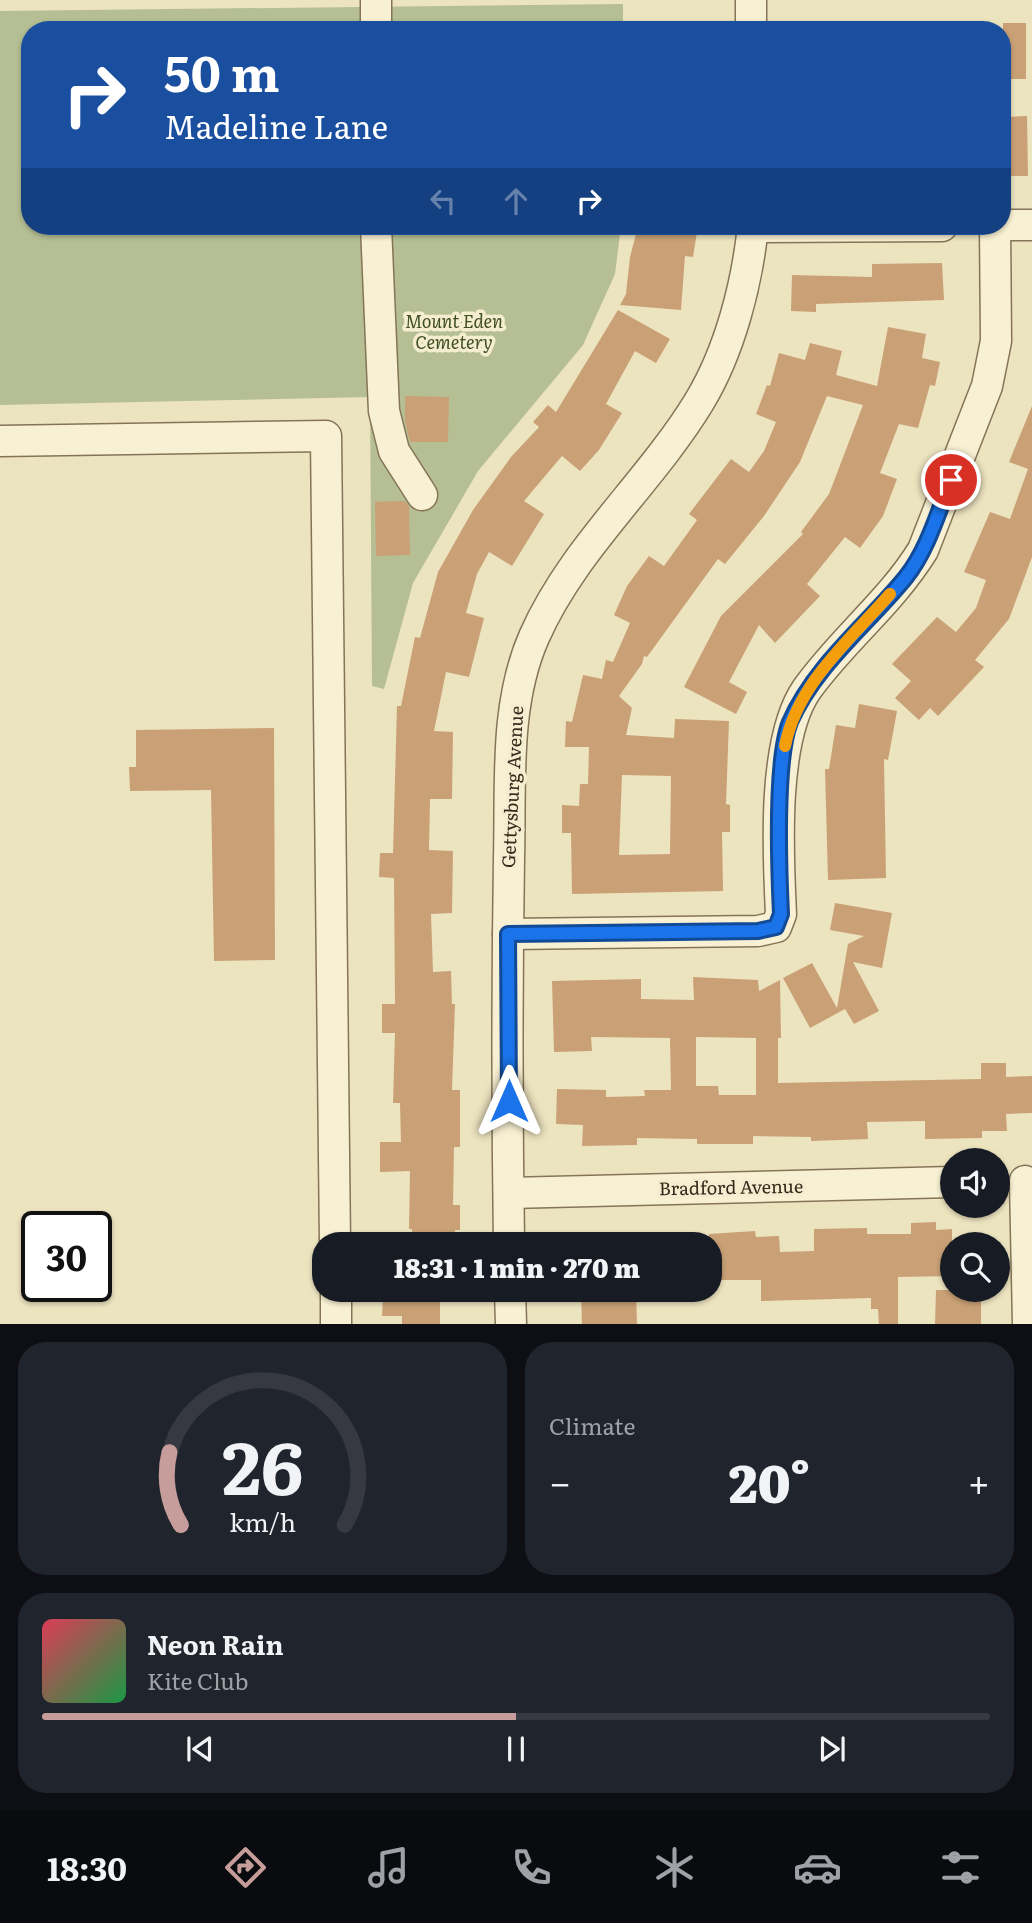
<!DOCTYPE html>
<meta charset="utf-8">
<style>
body{margin:0;font-family:Literata,serif;background:#20242c;color:#f1f3f6;height:100vh;display:flex;flex-direction:column;font-size:26px;white-space:nowrap}
*{box-sizing:border-box;margin:0}
p{font-size:23px;color:#9ea1a6}
.icon{flex:none;width:38px;height:38px;fill:none;stroke:currentColor;stroke-width:2;stroke-linecap:round;stroke-linejoin:round}
.map{position:relative;height:1324px;overflow:hidden}
.panel{display:flex;flex-direction:column;gap:18px;padding:18px;background:#0d0f14;flex:1}
.panel>*{flex:none}
.banner{position:absolute;left:21px;top:21px;width:990px;height:214px;border-radius:28px;box-shadow:0 2px 5px #0004;background:#1a4fa0;color:#fff;overflow:hidden}
.fabs{position:absolute;left:940px;top:1148px;display:grid;gap:14px}
.fabs a{display:grid;place-items:center;width:70px;height:70px;border-radius:50%;background:#171b24;box-shadow:0 2px 5px #0004;font-size:35px}
.speed{position:absolute;left:21px;top:1211px;display:flex;gap:14px;font-size:35px;font-weight:700;text-align:center}
.speed>*{display:grid;place-content:center;width:91px;height:91px;border-radius:50%;background:#171b24;box-shadow:0 2px 5px #0004;line-height:1}
.speed .limit{border:4px solid #111;border-radius:10px;background:#fff;color:#111}
.pin{position:absolute;display:grid;place-items:center;width:60px;height:60px;color:#fff;margin:-30px;border:4px solid #fff;border-radius:50%;box-shadow:0 2px 7px #0007}
.me{position:absolute;width:77px;margin:-38px;rotate:0deg;stroke-linejoin:round;filter:drop-shadow(0 0 5px #0008)}
.turn{display:flex;align-items:center;gap:24px;height:147px;padding:0 28px;font-size:32px}
.turn .icon{width:91px;height:91px;stroke-width:2.5}
.turn b{display:block;font-size:49px;line-height:60px}
.lanes{display:flex;align-items:center;height:66px;padding:0 28px;background:#0003;justify-content:center;gap:35px;direction:ltr}
.lanes .off{opacity:.35}
.big{font-size:52px;font-weight:800;line-height:1.1}
.panel .card{flex:1;display:flex;flex-direction:column;justify-content:center;gap:10px;min-width:0;padding:0 24px;border-radius:28px;background:#20242c}
.panel .dial{align-items:center;gap:0}
.dial svg{height:182px;overflow:visible;fill:none;stroke:#363941;stroke-width:7;stroke-linecap:round;text-anchor:middle}
.dial text{fill:#f1f3f6;stroke:none}
.song{display:flex;align-items:center;gap:21px}
.cover{width:84px;height:84px;border-radius:10px;background:linear-gradient(135deg,hsl(350 70% 55%),hsl(140 70% 35%))}
.played{height:7px;border-radius:4px;background:linear-gradient(90deg,#c69d9a 50%,#363941 50%)}
.keys{display:flex;justify-content:space-around;direction:ltr}
.heat{display:flex;justify-content:space-between;align-items:center;font-size:38px;direction:ltr}
.panel .tiles{flex:1;display:grid;gap:18px;grid-template-columns:1fr 1fr}
.card:last-child{grid-column:span 2}
.trip{position:absolute;left:312px;top:1232px;width:410px;height:70px;border-radius:28px;background:#171b24;box-shadow:0 2px 5px #0004;font-weight:800;line-height:70px;text-align:center}
.tab-bar{display:flex;height:112px;justify-content:space-around;align-items:center;background:#090b0e;color:#9ea1a6}
.tab-bar .icon{width:49px;height:49px}
.tab-bar .on{color:#c69d9a}
.tab-bar b{font-size:32px;color:#f1f3f6}
.map>svg:first-child{display:block}
</style>
<div class="map">
<svg width="1032" height="1325" viewBox="0 0 1032 1325">
<rect width="100%" height="100%" fill="#ece3bf"/>
<path fill="#b5bf93" d="M623,4V30H30V226H621L615,274L583,345L478,471L413,583L384,689L372,686L370,397L0,405V11Z"/>
<g fill="#caa176" fill-rule="evenodd">
<rect x="1003" y="23" width="23" height="56"/>
<path d="M1027,116L1028,176H1003V117Z"/>
<path d="M638,226H665L697,232L693,257L685,256L681,310L620,305L626,294L630,257Z"/>
<path d="M942,263L944,300L816,304V312L791,311L792,275L872,277V264Z"/>
<path d="M618,310L670,339L656,363L635,351L606,404L622,413L599,450L580,471L562,456L524,501L544,514L512,566L489,552L477,574L466,613L484,618L469,677L446,672L434,731L453,732L452,799H430L429,850L453,851L452,913L431,914L433,972L451,971L452,1004H455L452,1090H460V1147H454L453,1205H460V1230H455V1244H412V1229H409L410,1171L380,1172V1142H401L400,1103H393L395,1033H382V1004H395L394,878L379,877L380,853H393L397,706H401L415,637L420,638L438,572L473,510L511,457L539,427L533,422L548,405L556,412Z"/>
<path d="M888,327L926,334L922,358L940,362L935,386L930,385L918,428L899,424L880,473L897,479L883,516L860,548L845,537L807,584L820,596L775,643L759,625L729,682L747,692L736,714L684,687L721,616L803,534L801,532L829,494L863,405L827,396L800,462L764,516L725,564L718,559L647,657L644,656L642,664L619,696L632,708L626,735L674,738L675,719L729,721L726,804L730,805V832H722L723,891L572,894L571,833H562V805L579,806L580,784H588L589,747H565L566,721L572,722L583,675L602,679L606,660L613,662L630,623L614,615L627,586L649,556L664,566L697,520L689,514L731,459L749,472L764,451L776,422L756,414L767,385L770,386L779,353L805,360L810,343L842,351L836,375L877,386ZM622,775L671,776L670,854L619,855Z"/>
<path d="M405,396L449,397L448,442H410L405,421Z"/>
<path d="M1032,406V557L1009,619L975,660L984,667L938,716L930,708L919,720L895,698L911,681L892,664L937,617L956,632L976,608L986,580L964,572L990,512L1010,519L1028,469L1009,462Z"/>
<path d="M405,501L409,506L410,555L376,556L375,502Z"/>
<path d="M859,704L897,711L888,760L884,759L886,878L828,880L825,769H829L836,725L855,728Z"/>
<path d="M274,728L275,960L214,961L211,790L130,791L129,767H136V730Z"/>
<path d="M835,903L892,913L882,968L853,962L879,1011L854,1024L845,1009L810,1028L783,978L812,963L837,1008L848,944L864,936L830,930Z"/>
<path d="M693,977L758,980L759,991L780,980L781,1038H778V1083L981,1079V1063H1006V1077L1032,1076V1113L1006,1114L1007,1131H982V1138L925,1139V1121L867,1122L868,1139L811,1141V1137L753,1136V1144H697V1139L637,1138V1145L582,1146L583,1125L556,1124L557,1089L606,1090V1097L645,1096L644,1090H671L670,1038L591,1037L592,1051L554,1052L552,981L641,979V999L694,1000ZM696,1037L756,1038V1095H719L718,1086H696Z"/>
<path d="M936,1222V1230L952,1229V1276L898,1277V1325H879L878,1309H871V1298L761,1301V1280H709V1234L755,1231L756,1237L779,1236L780,1252L814,1251V1229L867,1228V1234H911V1223Z"/>
<path d="M581,1290H636L637,1325H582Z"/>
<path d="M936,1290H981V1325H935Z"/>
<path d="M383,1297L440,1298V1325H402V1316H382Z"/>
</g>
<g fill="none" stroke-linecap="round" stroke-linejoin="round">
<defs>
<g id="minor">
<path d="M751,0V30"/>
<path d="M376,30V0"/>
<path d="M1003,225H1032"/>
<path d="M376,226L384,411L394,451L422,495"/>
<path d="M753,227L942,226"/>
<path d="M0,441L326,436L335,1244"/>
<path d="M508,934L758,931L776,927L781,914C778,853 772,739 807,689C842,640 891,602 923,550L987,386L996,341L995,226"/>
<path d="M1025,1181L1028,1325"/>
<path d="M509,1193L952,1182"/>
<path d="M509,1244C507,1116 507,986 509,858C511,785 504,705 534,637C573,548 649,484 699,402C730,351 747,284 753,226"/>
<path d="M336,1290V1325"/>
<path d="M510,1290L511,1325"/>
</g>
</defs>
<use href="#minor" stroke="#857458" stroke-width="33"/>
<use href="#minor" stroke="#f8f0d2" stroke-width="30"/>
</g>
<g fill="none" stroke-linecap="round" stroke-linejoin="round">
<defs>
<path id="route" d="M509,1101L508,934L758,931L776,927L781,914C779,871 775,759 790,722C815,665 868,624 906,577C928,549 938,512 951,480"/>
</defs>
<use href="#route" stroke="#114b97" stroke-width="18"/>
<use href="#route" stroke="#1a73e8" stroke-width="12"/>
<path stroke="#f59e0b" stroke-width="12" d="M785,746C797,684 850,640 890,594"/>
</g>
<g text-anchor="middle" stroke-width="7" stroke-linejoin="round" paint-order="stroke">
<g font-size="18" font-style="italic" fill="#415023" stroke="#f4edcf">
<text x="454" y="328">Mount Eden<tspan x="454" dy="21">Cemetery</tspan></text>
</g>
<g font-size="18" fill="#342a1c" stroke="#f4edcf">
<text transform="translate(513 787) rotate(-87)" y="6">Gettysburg Avenue</text>
<text transform="translate(731 1188) rotate(-1)" y="6">Bradford Avenue</text>
</g>
</g>
</svg>
<div class="fabs">
<a><svg class="icon" aria-label="sound" viewBox="0 0 24 24"><path d="M4 9h4l5-4v14l-5-4H4zM17 9q2 3 0 6"/></svg></a>
<a><svg class="icon" aria-label="search" viewBox="0 0 24 24"><circle cx="10" cy="10" r="6"/><path d="M15 15l6 6"/></svg></a>
</div>
<div class="speed"><div class="limit">30</div></div>
<div class="pin" style="left:951px;top:480px;background:#d93025"><svg class="icon" aria-label="arrive" viewBox="0 0 24 24"><path d="M6 21V4h12l-3 4 3 4H6"/></svg></div>
<svg class="me" style="left:509px;top:1101px" viewBox="-20 -20 40 40"><path d="M0-17L14 15 0 8-14 15z" fill="#1a73e8" stroke="#fff" stroke-width="4"/></svg>
<div class="trip">18:31 · 1 min · 270 m</div>
<div class="banner">
<div class="turn"><svg class="icon" aria-label="right" viewBox="0 0 24 24"><path d="M7 20v-9h11M14 6l5 5-5 5"/></svg><div><b>50 m</b>Madeline Lane</div></div>
<div class="lanes"><svg class="icon off" aria-label="left" viewBox="0 0 24 24"><path d="M17 20v-9H6M10 6l-5 5 5 5"/></svg><svg class="icon off" aria-label="ahead" viewBox="0 0 24 24"><path d="M12 20V5M6 11l6-6 6 6"/></svg><svg class="icon" aria-label="right" viewBox="0 0 24 24"><path d="M7 20v-9h11M14 6l5 5-5 5"/></svg></div>
</div>
</div>
<section class="panel">
<div class="tiles">
<div class="card dial"><svg viewBox="0 0 100 80">
<path d="M14 69A42 42 0 1 1 86 69"/>
<path d="M14 69A42 42 0 0 1 9 37" stroke="#c69d9a"/>
<text x="50" y="56" font-size="32" font-weight="700">26</text>
<text x="50" y="72" font-size="11">km/h</text>
</svg></div>
<div class="card"><p>Climate</p>
<div class="heat"><a>−</a><b class="big">20°</b><a>+</a></div>
</div>
<div class="card">
<div class="song"><i class="cover"></i><div><b>Neon Rain</b><p>Kite Club</p></div></div>
<div class="played"></div>
<div class="keys"><svg class="icon" aria-label="previous" viewBox="0 0 24 24"><path d="M18 5L8 12l10 7zM5 5v14"/></svg><svg class="icon" aria-label="pause" viewBox="0 0 24 24"><path d="M8 5v14M16 5v14"/></svg><svg class="icon" aria-label="next" viewBox="0 0 24 24"><path d="M6 5l10 7-10 7zM19 5v14"/></svg></div>
</div>
</div>
</section>
<nav class="tab-bar">
<b>18:30</b>
<svg class="icon on" aria-label="directions" viewBox="0 0 24 24"><path d="M12 3l9 9-9 9-9-9zM9 14v-3h6M13 9l2 2-2 2"/></svg>
<svg class="icon" aria-label="music" viewBox="0 0 24 24"><path d="M9 18V5l10-2v13"/><circle cx="6" cy="18" r="3"/><circle cx="16" cy="16" r="3"/></svg>
<svg class="icon" aria-label="phone" viewBox="0 0 24 24"><path d="M5 4h4l2 5-3 2q2 4 5 5l2-3 5 2v4C11 20 4 13 5 4z"/></svg>
<svg class="icon" aria-label="climate" viewBox="0 0 24 24"><path d="M12 3v18M4 7l16 10M4 17L20 7"/></svg>
<svg class="icon" aria-label="car" viewBox="0 0 24 24"><path d="M5 17H2v-5l4-1 3-4h7l3 4 3 1v5h-3M9 17h6M6 11h13"/><circle cx="7" cy="17" r="2"/><circle cx="17" cy="17" r="2"/></svg>
<svg class="icon" aria-label="filters" viewBox="0 0 24 24"><path d="M4 7h16M4 17h16"/><circle cx="9" cy="7" r="2"/><circle cx="15" cy="17" r="2"/></svg>
</nav>
